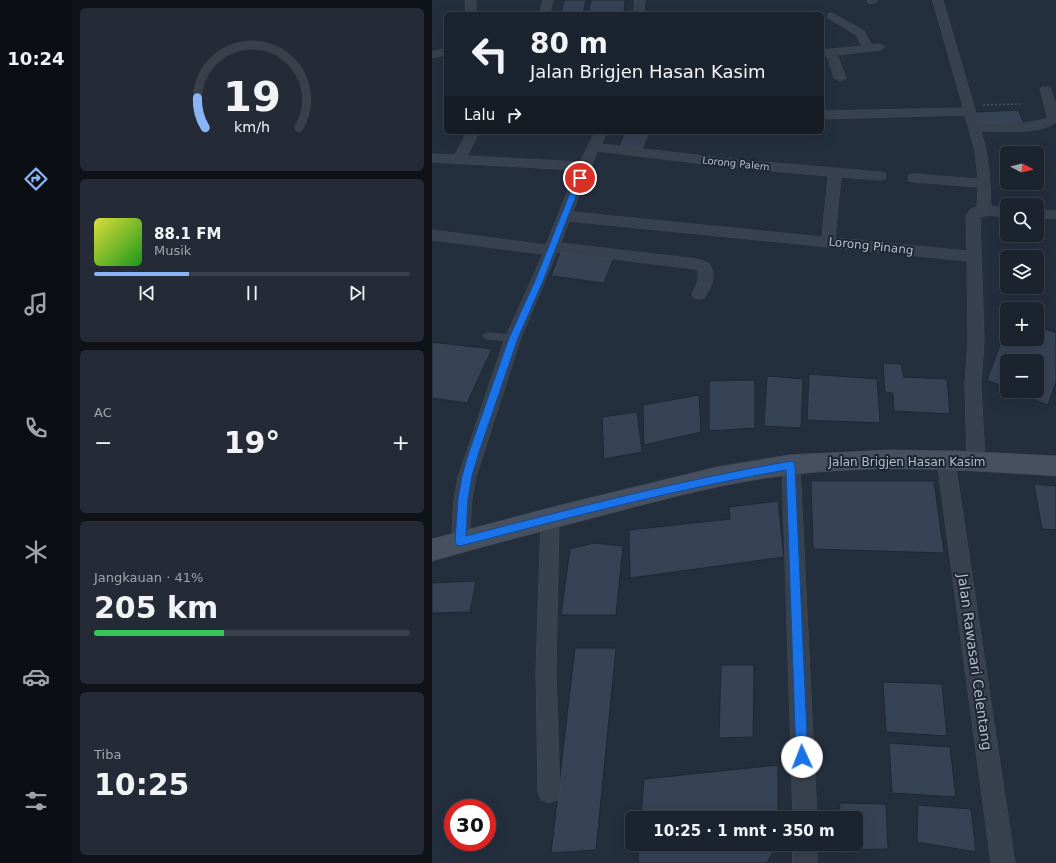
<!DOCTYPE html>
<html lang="id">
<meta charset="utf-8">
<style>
body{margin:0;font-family:"DejaVu Sans",sans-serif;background:#242b36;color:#f1f3f6;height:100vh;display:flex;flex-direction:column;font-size:15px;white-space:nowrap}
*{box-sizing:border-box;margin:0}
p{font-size:13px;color:#a0a4aa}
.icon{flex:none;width:22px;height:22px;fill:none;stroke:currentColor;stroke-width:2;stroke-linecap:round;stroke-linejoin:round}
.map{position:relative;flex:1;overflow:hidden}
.side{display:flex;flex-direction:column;gap:8px;padding:8px;background:#0f1319;width:360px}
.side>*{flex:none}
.hud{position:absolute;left:12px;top:12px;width:380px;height:122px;border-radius:6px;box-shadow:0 4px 16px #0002,0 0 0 1px #39404a;background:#1b232e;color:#f1f3f6;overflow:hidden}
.needle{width:26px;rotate:97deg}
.fabs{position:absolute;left:568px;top:146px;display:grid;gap:8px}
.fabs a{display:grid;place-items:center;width:44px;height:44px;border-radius:6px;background:#1b232e;box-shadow:0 4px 16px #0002,0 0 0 1px #39404a;font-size:20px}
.speed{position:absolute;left:12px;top:799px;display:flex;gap:8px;font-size:20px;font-weight:700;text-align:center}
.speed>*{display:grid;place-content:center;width:52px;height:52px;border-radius:50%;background:#1b232e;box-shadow:0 4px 16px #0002,0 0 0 1px #39404a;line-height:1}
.speed .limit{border:6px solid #d22;background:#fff;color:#111}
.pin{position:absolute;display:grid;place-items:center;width:34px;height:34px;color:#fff;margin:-17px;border:2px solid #fff;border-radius:50%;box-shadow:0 1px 4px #0007}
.me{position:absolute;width:44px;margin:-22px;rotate:358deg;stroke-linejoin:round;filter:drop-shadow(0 0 3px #0008)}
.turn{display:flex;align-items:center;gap:14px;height:84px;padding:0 20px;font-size:18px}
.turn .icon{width:52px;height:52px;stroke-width:2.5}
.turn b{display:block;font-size:28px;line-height:34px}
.then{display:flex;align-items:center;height:38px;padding:0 20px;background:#0003;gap:8px;font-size:15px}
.big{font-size:30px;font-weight:700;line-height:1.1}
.side .tile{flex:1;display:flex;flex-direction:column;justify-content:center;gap:6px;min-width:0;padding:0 14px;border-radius:6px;background:#242b36}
.side .dial{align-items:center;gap:0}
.dial svg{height:104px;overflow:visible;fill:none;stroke:#39404a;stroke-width:7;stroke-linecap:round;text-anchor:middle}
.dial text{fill:#f1f3f6;stroke:none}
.song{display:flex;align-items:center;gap:12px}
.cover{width:48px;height:48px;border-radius:6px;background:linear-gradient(135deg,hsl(60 70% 55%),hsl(120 70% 35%))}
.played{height:4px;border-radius:2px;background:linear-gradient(90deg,#8ab4f8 30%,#39404a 30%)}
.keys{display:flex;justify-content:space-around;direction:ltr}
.heat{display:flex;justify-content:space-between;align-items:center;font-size:22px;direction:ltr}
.charge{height:6px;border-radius:3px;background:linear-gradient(90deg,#34c759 41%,#39404a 0)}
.trip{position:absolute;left:193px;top:811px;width:238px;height:40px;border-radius:6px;background:#1b232e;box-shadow:0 4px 16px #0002,0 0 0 1px #39404a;font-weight:700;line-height:40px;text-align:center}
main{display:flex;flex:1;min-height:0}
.dock{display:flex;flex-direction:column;width:72px;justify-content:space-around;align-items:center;background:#0b0e12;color:#a0a4aa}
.dock .icon{width:28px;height:28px}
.dock .current{color:#8ab4f8}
.dock b{font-size:18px;color:#f1f3f6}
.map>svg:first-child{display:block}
</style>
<main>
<nav class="dock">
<b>10:24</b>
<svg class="icon current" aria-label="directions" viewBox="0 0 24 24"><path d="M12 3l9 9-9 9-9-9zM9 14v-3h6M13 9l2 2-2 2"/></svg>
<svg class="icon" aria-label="music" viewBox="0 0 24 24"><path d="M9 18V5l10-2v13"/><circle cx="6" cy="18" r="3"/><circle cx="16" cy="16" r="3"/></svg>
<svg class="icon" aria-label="phone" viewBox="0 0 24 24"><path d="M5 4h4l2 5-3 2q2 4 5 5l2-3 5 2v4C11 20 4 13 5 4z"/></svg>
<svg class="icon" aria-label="climate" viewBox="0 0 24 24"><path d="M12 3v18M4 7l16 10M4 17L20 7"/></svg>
<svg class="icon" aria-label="car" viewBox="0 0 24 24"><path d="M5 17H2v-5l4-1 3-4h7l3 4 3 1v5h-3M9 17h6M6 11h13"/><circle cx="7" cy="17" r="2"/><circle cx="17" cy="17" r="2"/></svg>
<svg class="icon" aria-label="filters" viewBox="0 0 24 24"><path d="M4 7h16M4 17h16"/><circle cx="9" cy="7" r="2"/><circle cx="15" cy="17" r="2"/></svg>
</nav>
<section class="side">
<div class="tile dial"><svg viewBox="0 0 100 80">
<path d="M14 69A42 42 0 1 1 86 69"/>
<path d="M14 69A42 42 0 0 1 8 46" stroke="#8ab4f8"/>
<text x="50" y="56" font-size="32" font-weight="700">19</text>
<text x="50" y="72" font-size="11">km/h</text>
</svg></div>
<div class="tile">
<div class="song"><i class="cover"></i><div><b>88.1 FM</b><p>Musik</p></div></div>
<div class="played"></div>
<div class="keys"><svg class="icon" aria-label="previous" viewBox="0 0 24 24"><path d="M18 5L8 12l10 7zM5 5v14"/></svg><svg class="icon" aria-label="pause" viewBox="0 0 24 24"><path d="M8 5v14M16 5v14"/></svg><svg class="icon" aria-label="next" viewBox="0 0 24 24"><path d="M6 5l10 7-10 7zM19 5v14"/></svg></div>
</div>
<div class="tile"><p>AC</p>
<div class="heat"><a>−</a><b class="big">19°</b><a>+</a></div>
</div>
<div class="tile"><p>Jangkauan · 41%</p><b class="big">205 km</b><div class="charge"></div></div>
<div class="tile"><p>Tiba</p><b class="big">10:25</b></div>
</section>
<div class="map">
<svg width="624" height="863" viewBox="0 0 624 863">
<rect width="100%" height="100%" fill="#242f3e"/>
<g fill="#364354" stroke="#1f2835">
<path d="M132,0H154L151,14H129Z"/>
<path d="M159,0H193L192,14H156Z"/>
<path d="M586,110L592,123L547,125L542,112Z"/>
<path d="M193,132L217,135L211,150L186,148Z"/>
<path d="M129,249L183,255L172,283L119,276Z"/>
<path d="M575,326V339H605V326L624,333V382L616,405L581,391H605V361H575V388L555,380Z"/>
<path d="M0,342L60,349L35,403L0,398Z"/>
<path d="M451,363L469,364L472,377L515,379L518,414L462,411L461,393L453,392Z"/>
<path d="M377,374L445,379L448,423L375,420Z"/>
<path d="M335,376L371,379L369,428L332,426Z"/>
<path d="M323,380V428L277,431V381Z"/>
<path d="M267,395L269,432L212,445L211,405Z"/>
<path d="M205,412L210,452L172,459L170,417Z"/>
<path d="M379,481H502L512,553L381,549Z"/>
<path d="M602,484L624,486V530L610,529Z"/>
<path d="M346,501L352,557L198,578L197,530L298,519L297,507Z"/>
<path d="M162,543L191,546L184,615H129L138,549Z"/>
<path d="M44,581L38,612L0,613V583Z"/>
<path d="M143,648H184L164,850L119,853Z"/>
<path d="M289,665H322L321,737L287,738Z"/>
<path d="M451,682L510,684L515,736L454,732Z"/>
<path d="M457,743L518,747L524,797L460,793Z"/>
<path d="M346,765V818H209L212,779Z"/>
<path d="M408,803L454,804L456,849L407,850V844H424V818H407Z"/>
<path d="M486,805L539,809L544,852L485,842Z"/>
<path d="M207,844H345L335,863H206Z"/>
</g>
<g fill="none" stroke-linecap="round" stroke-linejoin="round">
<defs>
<path id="lane" d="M55,333L81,335L85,338L81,341L55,339L51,336Z"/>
<g id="street">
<rect x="34" y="0" width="10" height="14"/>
<path d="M111,0H121L118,14H108Z"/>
<path d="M203,0H213L212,14H202Z"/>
<path d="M436,0H446C443,4 441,4 436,3Z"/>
<path d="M501,0H511L547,124L593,123L614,119L615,116L608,89L610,87H618L624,105V122C608,135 570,131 549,131C557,157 558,180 559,206L575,209V217L557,215L548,217L552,340L549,384L553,461L550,466L544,469L538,466L535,461L533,384L536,340L535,261L137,221L129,243L265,259L277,263C285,277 280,286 272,298L267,299L262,298L260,294L266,281V270L263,269L125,252L89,338L44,477L40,499L37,542L35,548L28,551L21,548L19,542L22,499L26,477L73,338L111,254L0,240V230L114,245L144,170L0,162V154L23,155L35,132H47L35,156L148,162L163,132H175L169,144L297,159L448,172L453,173L454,176L453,179L448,180L409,177L403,238L535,251L534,215L539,209L545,207L546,187L482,182L477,181L476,178L477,175L482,174L546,179L543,151L533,115L390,119V111L531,108ZM166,151L297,167L396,176L390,237L141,212Z"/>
<path d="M400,13L432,31L440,45L448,44L453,47L448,50L405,55L414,78L408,81L402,78L395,56H390V50L430,46L424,35L396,18L395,16L396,14Z"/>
<path d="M14,49V55L0,58V52Z"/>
<path d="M605,210L624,211V219L605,218Z"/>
<path d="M514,453L520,456L523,461L583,863H559L505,461L508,456Z"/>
<path d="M359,457L365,460L368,465L385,818H361L350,465L353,460Z"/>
<path d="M118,510L125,512L127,518L124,672L128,792L125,800L117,803L109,800L106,792L104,672L109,518L111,512Z"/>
<rect x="361" y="844" width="24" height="19"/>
</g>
<path id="secondary" d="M457,450L524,451L624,456V476C535,470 445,464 356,475C296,482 237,498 179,513C119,529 59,544 0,561V539L125,506L285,467L357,455Z"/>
</defs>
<use href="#lane" stroke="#414a57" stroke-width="1"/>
<use href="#street" stroke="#414a57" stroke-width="1"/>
<use href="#secondary" stroke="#414a57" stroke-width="1"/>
<path stroke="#3f5557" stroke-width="1.5" stroke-dasharray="2 2" stroke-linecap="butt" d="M551,105L588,104"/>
<use href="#lane" fill="#38414e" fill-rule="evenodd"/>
<use href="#street" fill="#38414e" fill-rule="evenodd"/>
<use href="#secondary" fill="#465061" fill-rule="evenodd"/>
</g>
<path fill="#1a73e8" stroke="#114b97" d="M148,176L151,178L111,281L86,338L47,452L40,476L36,499L34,536C142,508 249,480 359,461L362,462L363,465L376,757L375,761L370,763L366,761L364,757L354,470C244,489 136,518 28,546L25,545L23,542L26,499L30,476L37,452L77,338L103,281L144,178Z"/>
<g text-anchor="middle" stroke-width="4" stroke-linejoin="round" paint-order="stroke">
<g font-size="10" fill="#b4bcc9" stroke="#1d2633">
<text transform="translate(304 163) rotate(6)" y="4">Lorong Palem</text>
</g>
<g font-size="12" fill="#b4bcc9" stroke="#1d2633">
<text transform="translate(439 246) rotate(6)" y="4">Lorong Pinang</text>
<text x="475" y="466">Jalan Brigjen Hasan Kasim</text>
</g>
<g font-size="14" fill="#b4bcc9" stroke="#1d2633">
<text transform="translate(543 662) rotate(82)" y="5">Jalan Rawasari Celentang</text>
</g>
</g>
</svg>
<div class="fabs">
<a><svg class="needle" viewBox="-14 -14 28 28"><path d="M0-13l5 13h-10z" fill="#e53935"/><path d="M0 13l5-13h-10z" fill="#a0a4aa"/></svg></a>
<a><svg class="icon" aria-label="search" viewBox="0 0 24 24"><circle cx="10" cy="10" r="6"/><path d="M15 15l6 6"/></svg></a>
<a><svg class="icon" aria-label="layers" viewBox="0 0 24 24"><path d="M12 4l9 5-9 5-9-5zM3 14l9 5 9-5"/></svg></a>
<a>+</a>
<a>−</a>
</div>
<div class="speed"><div class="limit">30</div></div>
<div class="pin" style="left:148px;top:178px;background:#d93025"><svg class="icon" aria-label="arrive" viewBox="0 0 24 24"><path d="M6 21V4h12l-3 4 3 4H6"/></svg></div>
<svg class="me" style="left:370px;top:757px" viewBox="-20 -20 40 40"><circle r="19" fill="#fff"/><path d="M0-13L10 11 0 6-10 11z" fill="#1a73e8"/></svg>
<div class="trip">10:25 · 1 mnt · 350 m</div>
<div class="hud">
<div class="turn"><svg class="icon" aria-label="left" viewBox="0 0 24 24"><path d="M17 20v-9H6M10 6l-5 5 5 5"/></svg><div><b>80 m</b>Jalan Brigjen Hasan Kasim</div></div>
<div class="then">Lalu<svg class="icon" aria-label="right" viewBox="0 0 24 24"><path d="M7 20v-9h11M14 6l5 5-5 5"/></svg></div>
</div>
</div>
</main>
